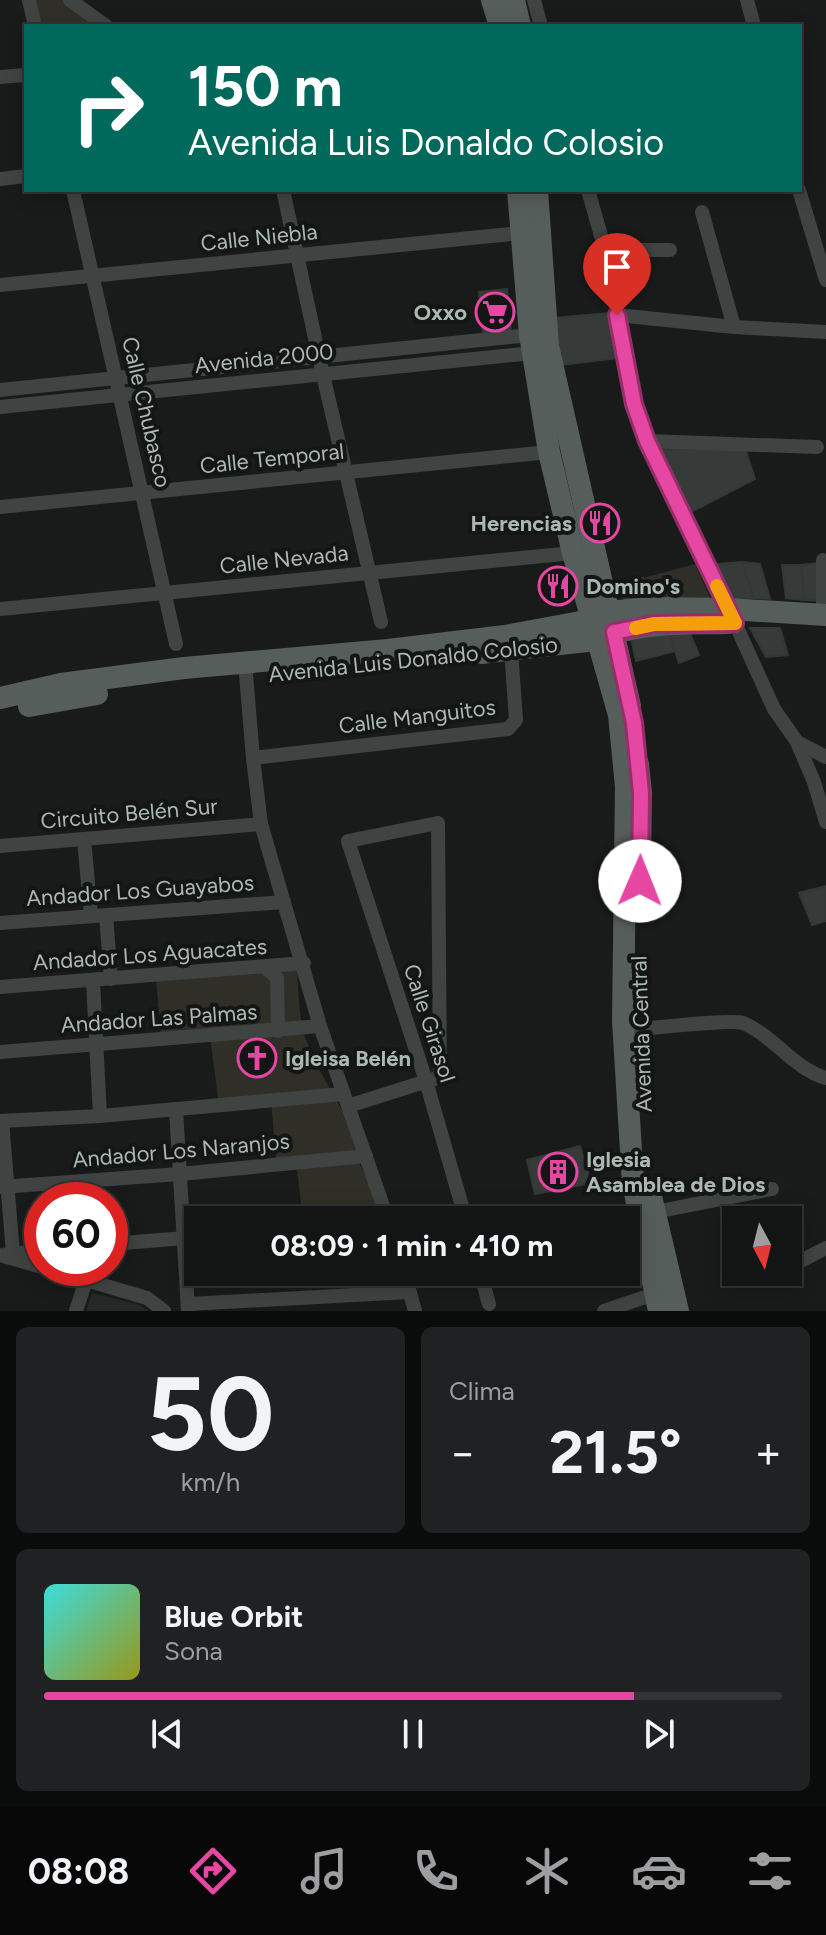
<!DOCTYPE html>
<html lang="es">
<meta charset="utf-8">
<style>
body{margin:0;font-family:Figtree,sans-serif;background:#202122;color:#f1f3f6;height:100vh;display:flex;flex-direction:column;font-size:30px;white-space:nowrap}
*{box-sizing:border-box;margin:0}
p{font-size:26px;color:#9d9ea0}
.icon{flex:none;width:44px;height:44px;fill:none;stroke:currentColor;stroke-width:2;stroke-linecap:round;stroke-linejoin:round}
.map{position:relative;height:1311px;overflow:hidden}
.sheet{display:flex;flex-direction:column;gap:16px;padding:16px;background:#0a0b0b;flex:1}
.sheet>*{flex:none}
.hud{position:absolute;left:24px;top:24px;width:778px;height:168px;border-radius:0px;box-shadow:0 4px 20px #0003,0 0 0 2px #323334;background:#00695c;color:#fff;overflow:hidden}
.needle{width:52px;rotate:173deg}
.fabs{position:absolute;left:722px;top:1206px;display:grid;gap:16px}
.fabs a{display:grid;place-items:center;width:80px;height:80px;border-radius:0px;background:#131414;box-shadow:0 4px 20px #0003,0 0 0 2px #323334;font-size:40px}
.speed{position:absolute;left:24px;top:1182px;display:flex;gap:16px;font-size:40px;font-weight:700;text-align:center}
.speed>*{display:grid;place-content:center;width:104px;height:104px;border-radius:50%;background:#131414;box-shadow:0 4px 20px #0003,0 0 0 2px #323334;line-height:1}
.speed .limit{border:12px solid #d22;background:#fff;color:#111}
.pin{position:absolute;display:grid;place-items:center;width:68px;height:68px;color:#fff;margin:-82px -34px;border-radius:50% 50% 50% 0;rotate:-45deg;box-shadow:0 0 8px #0007}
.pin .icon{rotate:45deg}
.me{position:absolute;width:88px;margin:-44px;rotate:1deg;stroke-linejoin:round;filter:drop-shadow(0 0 6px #0008)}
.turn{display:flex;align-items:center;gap:28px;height:168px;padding:0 32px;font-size:36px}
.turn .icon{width:104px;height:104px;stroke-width:2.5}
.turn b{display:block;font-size:56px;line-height:68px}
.big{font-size:60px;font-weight:700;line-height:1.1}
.sheet .widget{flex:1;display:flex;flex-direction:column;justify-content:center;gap:12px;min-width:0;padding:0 28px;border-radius:12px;background:#202122}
.sheet .dial{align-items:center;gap:0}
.dial b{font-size:104px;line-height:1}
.song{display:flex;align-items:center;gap:24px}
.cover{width:96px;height:96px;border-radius:12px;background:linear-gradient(135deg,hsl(180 70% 55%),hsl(60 70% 35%))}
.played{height:8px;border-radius:4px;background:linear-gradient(90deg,#e547a2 80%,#323334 80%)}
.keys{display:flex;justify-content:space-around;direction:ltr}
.heat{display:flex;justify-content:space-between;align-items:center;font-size:44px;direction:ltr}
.sheet .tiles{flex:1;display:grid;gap:16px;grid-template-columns:1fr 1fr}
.widget:last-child{grid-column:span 2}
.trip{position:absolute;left:184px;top:1206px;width:456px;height:80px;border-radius:0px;background:#131414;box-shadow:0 4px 20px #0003,0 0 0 2px #323334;font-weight:700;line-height:80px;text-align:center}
.dock{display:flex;height:128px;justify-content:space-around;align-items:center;background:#080808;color:#9d9ea0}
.dock .icon{width:56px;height:56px}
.dock .active{color:#e547a2}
.dock b{font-size:36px;color:#f1f3f6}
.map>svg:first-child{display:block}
</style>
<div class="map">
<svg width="826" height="1311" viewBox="0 0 826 1311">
<rect width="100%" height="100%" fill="#191b1a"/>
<path fill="#252827" d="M92,1293L140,1305L148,1311H86Z"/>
<g fill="#302f27">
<path d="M29,0H65L104,26H35Z"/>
<path d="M695,564L711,600L648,602L643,578Z"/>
<path d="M296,964C299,988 298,1018 306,1040C320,1078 346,1111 360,1148L356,1157L380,1205L377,1220H303L297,1169L277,1170L271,1100L219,1105L210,1036L161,1040L156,976Z"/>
</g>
<g fill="#363a39" stroke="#333736" stroke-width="2">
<path d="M507,289L511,331L483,334L479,292Z"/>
<path d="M609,313L620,358L561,365L554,318Z"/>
<path d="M745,448L755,479L689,513L660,449Z"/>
<path d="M742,562L754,598L736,600L717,564Z"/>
<path d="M742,562L760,564L770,599L754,598Z"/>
<path d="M822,563L821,601L804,600L801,565Z"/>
<path d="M782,565H801L804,600L786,598Z"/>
<path d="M643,578L648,602L632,604L628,582Z"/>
<path d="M628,582L632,604L615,593L612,583Z"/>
<path d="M687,627L699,655L679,663L668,630Z"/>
<path d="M750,628H780L788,655L766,657Z"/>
<path d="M668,630L675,651L636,661L630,633Z"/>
<path d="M826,886V921L812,925L799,893Z"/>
<path d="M580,1146L591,1183L535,1194L527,1160Z"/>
</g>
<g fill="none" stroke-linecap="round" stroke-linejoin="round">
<g stroke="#3f4442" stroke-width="14">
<path d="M29,0L35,26"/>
<path d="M70,0L106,26"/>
<path d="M534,0L541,26"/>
<path d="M747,0L754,26"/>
<path d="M0,77L26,75"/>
<path d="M0,179L26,176"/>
<path d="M73,190L176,644"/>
<path d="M283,190L323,375L381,622"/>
<path d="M588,190L607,257L634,404L647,441L735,623L774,709L797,742L814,782L826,822"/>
<path d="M799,190L826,280"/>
<path d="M702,212L734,327"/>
<path d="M605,250H670"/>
<path d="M0,285L521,233"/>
<path d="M617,315L734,327L826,332"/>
<path d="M0,390L530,335"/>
<path d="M0,407L532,353"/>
<path d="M647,441L817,447"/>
<path d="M0,507L549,452"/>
<path d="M0,609L573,553"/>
<path d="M823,615V560"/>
<path d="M245,662L253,758L261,824L320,1026L388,1220"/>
<path d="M797,742L826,757"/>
<path d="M253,758L508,729L516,720L511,650"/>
<path d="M84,839L91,916"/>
<path d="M0,846L261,824"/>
<path d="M106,915L111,979"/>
<path d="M0,923L284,902"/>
<path d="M266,968L277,978L278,1031"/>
<path d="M93,981L100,1116"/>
<path d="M0,987L304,963"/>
<path d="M638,1029C655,1028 732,1019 743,1023C774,1036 794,1069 826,1078"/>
<path d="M0,1052L320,1026"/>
<path d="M348,1106L440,1077L438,823L348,841L426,1081L466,1220"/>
<path d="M176,1109L188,1311"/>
<path d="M0,1121L100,1116L343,1094"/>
<path d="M2,1121L13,1253"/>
<path d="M0,1187L180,1174L366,1156"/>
<path d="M655,1212L772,1189"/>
<path d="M110,1244L198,1237"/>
<path d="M7,1254L42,1251"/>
<path d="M0,1255L42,1267"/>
<path d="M793,1265L826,1248"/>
<path d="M45,1268L147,1298L164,1311"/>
<path d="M404,1272L415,1311"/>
<path d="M480,1272L489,1304"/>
<path d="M188,1304L409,1292"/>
<path d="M76,1311L86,1280"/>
<path d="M604,1311L660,1292"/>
</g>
<g stroke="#565e5b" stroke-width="22">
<path d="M492,0L500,26"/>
<path d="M514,0L520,26"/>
<path d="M518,190L530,335L549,452L573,553L619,715L626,787L623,1021L633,1183L659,1311"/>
<path d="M537,190L548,346L630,706"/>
<path d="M481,653L596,640C638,621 683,624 728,623"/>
<path d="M0,698L61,684L184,668L388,650L505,636L591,620L610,612L649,608L728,609L826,615"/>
<path d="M29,706L97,694"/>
<path d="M638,764L641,793L640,862"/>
<path d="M649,1188L678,1311"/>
</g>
</g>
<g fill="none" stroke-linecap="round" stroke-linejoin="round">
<defs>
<path id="route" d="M617,315L634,404L647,441L735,623L654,624L614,632L634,723L641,793L640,881"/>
</defs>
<use href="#route" stroke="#952e69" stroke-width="20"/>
<use href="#route" stroke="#e547a2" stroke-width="14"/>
<path stroke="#f59e0b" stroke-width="14" d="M636,628L654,624L735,623L717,586"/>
</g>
<defs>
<symbol id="supermarket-ring" viewBox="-11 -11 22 22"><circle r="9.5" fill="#141615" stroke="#e547a2" stroke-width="1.5"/><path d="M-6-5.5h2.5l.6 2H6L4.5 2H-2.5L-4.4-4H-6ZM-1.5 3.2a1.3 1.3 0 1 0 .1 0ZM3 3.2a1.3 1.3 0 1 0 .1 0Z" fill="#e547a2"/></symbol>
<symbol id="restaurant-ring" viewBox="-11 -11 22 22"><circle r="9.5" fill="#141615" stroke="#e547a2" stroke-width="1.5"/><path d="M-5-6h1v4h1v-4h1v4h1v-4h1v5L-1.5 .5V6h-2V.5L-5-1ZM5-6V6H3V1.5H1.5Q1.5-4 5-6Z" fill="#e547a2"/></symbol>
<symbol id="church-ring" viewBox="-11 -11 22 22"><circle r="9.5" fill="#141615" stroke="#e547a2" stroke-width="1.5"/><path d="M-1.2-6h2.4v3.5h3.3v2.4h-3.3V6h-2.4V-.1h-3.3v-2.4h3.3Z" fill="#e547a2"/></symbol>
<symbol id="building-ring" viewBox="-11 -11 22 22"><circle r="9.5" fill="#141615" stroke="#e547a2" stroke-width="1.5"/><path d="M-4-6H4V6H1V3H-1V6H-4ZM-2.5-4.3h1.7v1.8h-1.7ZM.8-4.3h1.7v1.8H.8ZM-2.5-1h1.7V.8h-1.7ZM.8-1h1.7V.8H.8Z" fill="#e547a2"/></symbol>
</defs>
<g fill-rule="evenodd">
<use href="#supermarket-ring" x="473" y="290" width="44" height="44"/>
<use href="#restaurant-ring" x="578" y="501" width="44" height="44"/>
<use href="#restaurant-ring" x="536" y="564" width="44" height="44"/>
<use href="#church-ring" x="235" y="1036" width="44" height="44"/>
<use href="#building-ring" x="536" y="1150" width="44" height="44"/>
</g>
<g text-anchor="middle" stroke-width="8" stroke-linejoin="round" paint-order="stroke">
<g font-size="22" fill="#acb9b2" stroke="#141615">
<text transform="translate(259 237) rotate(-6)" y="8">Calle Niebla</text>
<text transform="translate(264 358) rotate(-6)" y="8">Avenida 2000</text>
<text transform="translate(147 412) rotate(77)" y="8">Calle Chubasco</text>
<text transform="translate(272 458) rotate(-6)" y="8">Calle Temporal</text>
<text transform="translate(284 559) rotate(-6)" y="8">Calle Nevada</text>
<text transform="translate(413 659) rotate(-6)" y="8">Avenida Luis Donaldo Colosio</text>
<text transform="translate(417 716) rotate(-7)" y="8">Calle Manguitos</text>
<text transform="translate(129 813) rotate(-5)" y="8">Circuito Belén Sur</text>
<text transform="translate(140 890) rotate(-4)" y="8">Andador Los Guayabos</text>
<text transform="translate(150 954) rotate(-4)" y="8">Andador Los Aguacates</text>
<text transform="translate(159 1018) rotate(-4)" y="8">Andador Las Palmas</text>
<text transform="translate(430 1023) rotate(72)" y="8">Calle Girasol</text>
<text transform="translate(641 1034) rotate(-92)" y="8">Avenida Central</text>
<text transform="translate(181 1150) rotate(-5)" y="8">Andador Los Naranjos</text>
</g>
<g font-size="22" font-weight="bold" fill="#acb9b2" stroke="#141615" text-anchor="start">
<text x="467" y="320" text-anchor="end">Oxxo</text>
<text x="572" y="531" text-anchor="end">Herencias</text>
<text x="586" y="594">Domino's</text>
<text x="285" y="1066">Igleisa Belén</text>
<text x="586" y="1167">Iglesia<tspan x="586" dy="25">Asamblea de Dios</tspan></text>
</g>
</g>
</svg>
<div class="fabs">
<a><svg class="needle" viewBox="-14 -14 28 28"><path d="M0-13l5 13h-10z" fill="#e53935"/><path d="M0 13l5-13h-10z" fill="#9d9ea0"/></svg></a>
</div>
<div class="speed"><div class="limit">60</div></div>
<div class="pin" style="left:617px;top:315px;background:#d93025"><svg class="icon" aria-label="arrive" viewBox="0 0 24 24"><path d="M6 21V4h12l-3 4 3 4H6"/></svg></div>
<svg class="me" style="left:640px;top:881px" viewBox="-20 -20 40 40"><circle r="19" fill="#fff"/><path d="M0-13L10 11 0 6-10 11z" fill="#e547a2"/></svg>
<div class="trip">08:09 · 1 min · 410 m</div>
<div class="hud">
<div class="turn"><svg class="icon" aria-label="right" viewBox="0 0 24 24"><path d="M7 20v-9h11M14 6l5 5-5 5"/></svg><div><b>150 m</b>Avenida Luis Donaldo Colosio</div></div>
</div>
</div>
<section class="sheet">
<div class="tiles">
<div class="widget dial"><b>50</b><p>km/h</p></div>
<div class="widget"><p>Clima</p>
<div class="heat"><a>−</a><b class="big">21.5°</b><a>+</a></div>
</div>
<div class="widget">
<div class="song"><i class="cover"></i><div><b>Blue Orbit</b><p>Sona</p></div></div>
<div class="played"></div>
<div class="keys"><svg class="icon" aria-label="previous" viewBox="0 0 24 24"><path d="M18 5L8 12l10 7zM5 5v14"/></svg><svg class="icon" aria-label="pause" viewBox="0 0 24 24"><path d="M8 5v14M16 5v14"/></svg><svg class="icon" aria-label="next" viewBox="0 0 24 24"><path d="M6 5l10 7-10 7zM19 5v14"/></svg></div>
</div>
</div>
</section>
<nav class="dock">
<b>08:08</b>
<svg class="icon active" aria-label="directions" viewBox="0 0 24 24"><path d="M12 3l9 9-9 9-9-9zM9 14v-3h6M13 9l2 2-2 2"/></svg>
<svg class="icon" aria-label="music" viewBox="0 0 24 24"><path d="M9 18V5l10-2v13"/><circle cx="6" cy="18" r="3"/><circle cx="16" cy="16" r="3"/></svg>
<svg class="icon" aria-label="phone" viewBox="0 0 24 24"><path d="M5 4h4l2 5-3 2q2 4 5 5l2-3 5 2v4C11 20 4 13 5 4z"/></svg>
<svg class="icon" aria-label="climate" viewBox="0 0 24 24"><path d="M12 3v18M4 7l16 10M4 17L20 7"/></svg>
<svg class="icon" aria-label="car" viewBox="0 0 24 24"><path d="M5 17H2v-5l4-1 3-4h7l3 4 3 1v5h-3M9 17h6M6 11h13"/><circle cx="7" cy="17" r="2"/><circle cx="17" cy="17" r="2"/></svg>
<svg class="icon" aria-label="filters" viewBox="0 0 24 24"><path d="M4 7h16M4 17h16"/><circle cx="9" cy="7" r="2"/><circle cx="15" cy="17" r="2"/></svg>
</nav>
